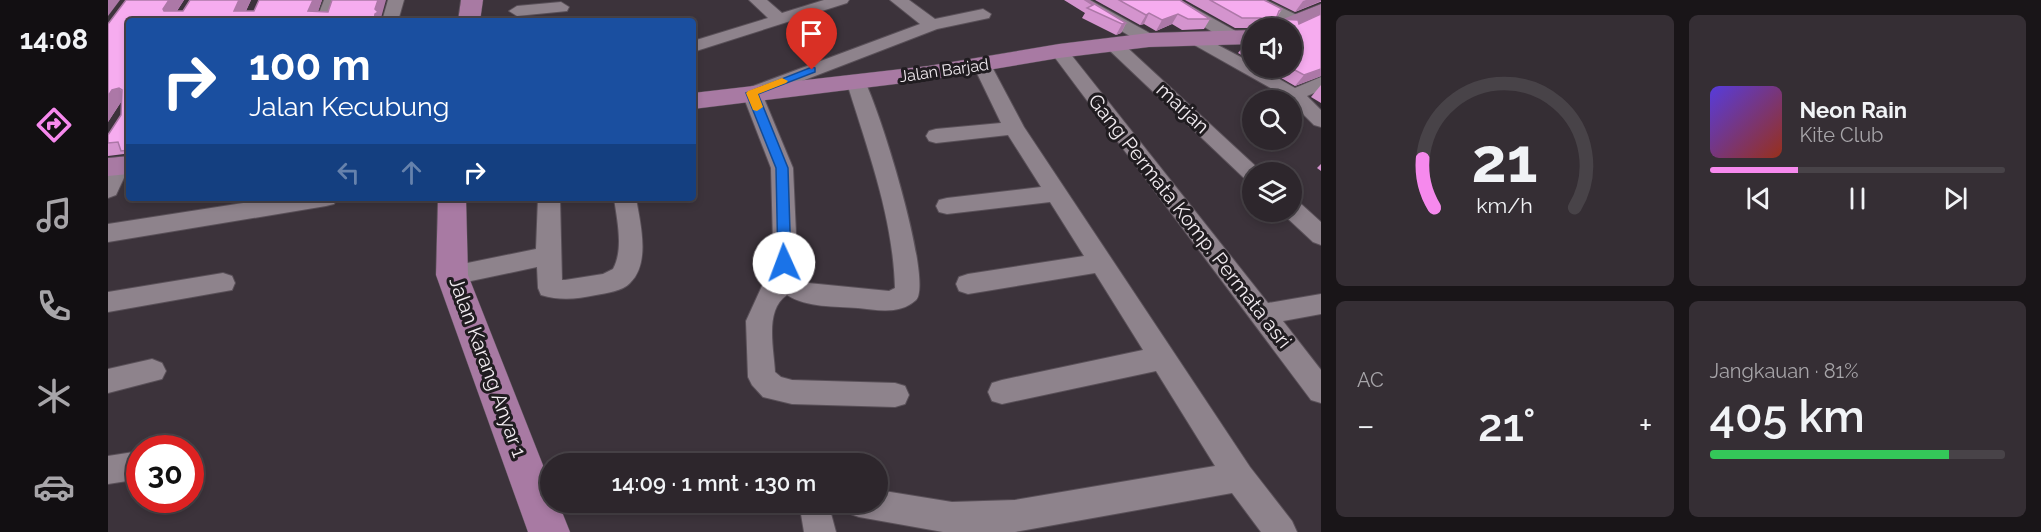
<!DOCTYPE html>
<html lang="id">
<meta charset="utf-8">
<style>
body{margin:0;font-family:Raleway,sans-serif;background:#352e34;color:#f1f3f6;height:100vh;display:flex;flex-direction:column;font-size:22px;white-space:nowrap}
*{box-sizing:border-box;margin:0}
p{font-size:20px;color:#a7a5a9}
.icon{flex:none;width:33px;height:33px;fill:none;stroke:currentColor;stroke-width:2;stroke-linecap:round;stroke-linejoin:round}
.map{position:relative;flex:1;overflow:hidden}
.details{display:flex;flex-direction:column;gap:15px;padding:15px;background:#191518;width:720px}
.details>*{flex:none}
.banner{position:absolute;left:18px;top:18px;width:570px;height:183px;border-radius:6px;box-shadow:0 3px 9px #0003,0 0 0 2px #484348;background:#1a4fa0;color:#fff;overflow:hidden}
.buttons{position:absolute;left:1134px;top:18px;display:grid;gap:12px}
.buttons a{display:grid;place-items:center;width:60px;height:60px;border-radius:50%;background:#2d262c;box-shadow:0 3px 9px #0003,0 0 0 2px #484348;font-size:30px}
.speed{position:absolute;left:18px;top:435px;display:flex;gap:12px;font-size:30px;font-weight:700;text-align:center}
.speed>*{display:grid;place-content:center;width:78px;height:78px;border-radius:50%;background:#2d262c;box-shadow:0 3px 9px #0003,0 0 0 2px #484348;line-height:1}
.speed .limit{border:9px solid #d22;background:#fff;color:#111}
.pin{position:absolute;display:grid;place-items:center;width:51px;height:51px;color:#fff;margin:-62px -26px;border-radius:50% 50% 50% 0;rotate:-45deg;box-shadow:0 0 6px #0007}
.pin .icon{rotate:45deg}
.me{position:absolute;width:66px;margin:-33px;rotate:358deg;stroke-linejoin:round;filter:drop-shadow(0 0 4px #0008)}
.turn{display:flex;align-items:center;gap:21px;height:126px;padding:0 24px;font-size:27px}
.turn .icon{width:78px;height:78px;stroke-width:2.5}
.turn b{display:block;font-size:42px;line-height:51px}
.lanes{display:flex;align-items:center;height:57px;padding:0 24px;background:#0003;justify-content:center;gap:30px;direction:ltr}
.lanes .off{opacity:.35}
.big{font-size:45px;font-weight:600;line-height:1.1}
.details .widget{flex:1;display:flex;flex-direction:column;justify-content:center;gap:9px;min-width:0;padding:0 21px;border-radius:9px;background:#352e34}
.details .dial{align-items:center;gap:0}
.dial svg{height:156px;overflow:visible;fill:none;stroke:#484348;stroke-width:7;stroke-linecap:round;text-anchor:middle}
.dial text{fill:#f1f3f6;stroke:none}
.song{display:flex;align-items:center;gap:18px}
.cover{width:72px;height:72px;border-radius:9px;background:linear-gradient(135deg,hsl(250 70% 55%),hsl(10 70% 35%))}
.played{height:6px;border-radius:3px;background:linear-gradient(90deg,#f689ed 30%,#484348 30%)}
.keys{display:flex;justify-content:space-around;direction:ltr}
.heat{display:flex;justify-content:space-between;align-items:center;font-size:33px;direction:ltr}
.charge{height:9px;border-radius:4px;background:linear-gradient(90deg,#34c759 81%,#484348 0)}
.details .tiles{flex:1;display:grid;gap:15px;grid-template-columns:repeat(2,1fr)}
.trip{position:absolute;left:432px;top:453px;width:348px;height:60px;border-radius:30px;background:#2d262c;box-shadow:0 3px 9px #0003,0 0 0 2px #484348;font-weight:600;line-height:60px;text-align:center}
main{display:flex;flex:1;min-height:0}
.menu{display:flex;flex-direction:column;width:108px;justify-content:space-around;align-items:center;background:#120f12;color:#a7a5a9}
.menu .icon{width:42px;height:42px}
.menu .active{color:#f689ed}
.menu b{font-size:27px;color:#f1f3f6}
.map>svg:first-child{display:block}
</style>
<main>
<nav class="menu">
<b>14:08</b>
<svg class="icon active" aria-label="directions" viewBox="0 0 24 24"><path d="M12 3l9 9-9 9-9-9zM9 14v-3h6M13 9l2 2-2 2"/></svg>
<svg class="icon" aria-label="music" viewBox="0 0 24 24"><path d="M9 18V5l10-2v13"/><circle cx="6" cy="18" r="3"/><circle cx="16" cy="16" r="3"/></svg>
<svg class="icon" aria-label="phone" viewBox="0 0 24 24"><path d="M5 4h4l2 5-3 2q2 4 5 5l2-3 5 2v4C11 20 4 13 5 4z"/></svg>
<svg class="icon" aria-label="climate" viewBox="0 0 24 24"><path d="M12 3v18M4 7l16 10M4 17L20 7"/></svg>
<svg class="icon" aria-label="car" viewBox="0 0 24 24"><path d="M5 17H2v-5l4-1 3-4h7l3 4 3 1v5h-3M9 17h6M6 11h13"/><circle cx="7" cy="17" r="2"/><circle cx="17" cy="17" r="2"/></svg>
</nav>
<div class="map">
<svg width="1213" height="532" viewBox="0 0 1213 532">
<rect width="100%" height="100%" fill="#3c333b"/>
<g fill="none" stroke-linecap="round" stroke-linejoin="round">
<defs>
<g id="minor">
<path d="M216,0H232L224,21H208Z"/>
<path d="M280,0H296L290,21H274Z"/>
<path d="M641,0H659L674,13L716,0H741L739,3L585,52V41L660,18Z"/>
<path d="M782,0H801L827,19L875,9L883,14L881,18L829,29L655,96L685,168L690,278L700,283L781,291L787,288C785,216 759,148 738,80L740,76H754C769,99 826,282 808,300C792,315 769,310 750,308C727,306 699,308 679,295C656,310 666,349 667,372L673,377L684,380L787,383L797,386L801,395L797,404L787,407L684,404L655,397L644,385L640,377L638,321L654,286L666,279L663,168L634,93L637,89L812,24Z"/>
<path d="M962,0H982L1047,36L1050,40L1047,44H1035Z"/>
<path d="M1052,0H1072L1133,34L1136,38L1133,42H1121Z"/>
<path d="M1137,0H1158L1195,18L1197,22L1195,26H1183L1139,3Z"/>
<path d="M453,2L461,7L459,11L409,16L401,11L409,6Z"/>
<path d="M1087,33L1144,63V68H1152L1187,88L1213,77V90L1199,96L1213,110V127L1206,125L1184,103V100L1081,42L1078,38L1081,34Z"/>
<path d="M1005,39L1011,40L1154,172H1144V180L1136,178L999,48L996,44L999,40Z"/>
<path d="M951,46L957,47L1160,303L1213,294V314L1175,321L1213,370V403L1203,400L945,55L942,51L945,47Z"/>
<path d="M874,60L880,61L883,65L916,127L1142,467L1184,521L1189,532H1153L1124,493L907,532H835L751,517L740,513L736,502H770V490L844,502L907,500L1107,466L1048,371L894,404L884,401L880,392L884,383L894,380L1035,350L987,273L860,294L851,291L848,284L851,277L860,274L976,256L942,202L839,214L831,212L828,206L831,200L839,198L933,187L900,135L828,143L821,141L818,136L821,131L828,129L893,123L865,65L868,61Z"/>
<path d="M11,159L18,161L21,167L8,195L0,198V167L4,161Z"/>
<path d="M168,198H229L226,204L218,206L0,242V224Z"/>
<path d="M430,198H452L454,280H457L495,274L505,269C516,249 509,220 506,198H528C532,222 543,263 522,283C515,291 498,293 488,295C468,299 453,301 433,295L430,288L429,267L344,285L335,282L332,275L335,268L428,249Z"/>
<path d="M1184,201L1192,203L1213,222V245L1205,242L1176,215L1174,212H1184Z"/>
<path d="M115,273L124,276L127,283L124,290L0,312V292Z"/>
<path d="M44,359L54,363L58,371L54,379L0,393V369Z"/>
<path d="M32,451V479L0,484V456Z"/>
<path d="M691,502H722L721,506L728,532H696Z"/>
</g>
<g id="major">
<path d="M353,0H375L372,21H350Z"/>
<path d="M1213,4V19L1184,32V28H1162L1165,23Z"/>
<path d="M1144,30V44L1041,47L951,58L820,80L585,109V93L820,66L951,44L1041,33Z"/>
<path d="M21,156V174L0,176V158Z"/>
<path d="M330,198H358L360,275L442,483V502H450L462,532H420L328,275Z"/>
</g>
</defs>
<use href="#minor" stroke="#595058" stroke-width="2"/>
<use href="#major" stroke="#595058" stroke-width="1"/>
<use href="#minor" fill="#8e838c" fill-rule="evenodd"/>
<use href="#major" fill="#a87aa3" fill-rule="evenodd"/>
</g>
<g fill="#d494ce">
<path d="M18,0H76L69,11H75L82,0H143L138,11H146L151,0H214L210,11L273,18L274,21H21V160L16,154L0,156V135L13,115V102L0,122Z"/>
<path d="M956,0H980L1018,23L1013,33L1008,35L974,18L977,13Z"/>
<path d="M987,0H1072L1102,19L1096,29L1074,30L1064,24L1048,31L1036,24L1032,25Z"/>
<path d="M1077,0H1156L1174,9L1168,19L1190,20L1191,24L1213,14V76L1187,86L1156,68H1184V28H1127Z"/>
<path d="M1163,0H1213V2H1212L1187,12Z"/>
<path d="M1144,40V61L1130,53L1138,43Z"/>
<path d="M1213,85V103L1203,97Z"/>
<path d="M1213,164V171L1209,168Z"/>
</g>
<g fill="#ac78a7">
<path d="M0,0H12L0,16Z"/>
<path d="M61,0H76L63,20L56,11L55,9Z"/>
<path d="M131,0H143L133,21L126,11Z"/>
<path d="M205,0H214L207,21L200,11Z"/>
<path d="M270,0H278L273,18L274,21H266L267,9Z"/>
<path d="M1198,0H1213V1L1187,12L1195,1Z"/>
<path d="M1041,13L1036,24L1032,25L1038,15Z"/>
<path d="M1070,14L1064,24L1048,31L1054,20Z"/>
<path d="M1018,23L1013,33L1008,35L1014,24Z"/>
<path d="M1213,69V76L1187,86L1196,75Z"/>
<path d="M11,88L20,100L13,102L0,122V96L4,90Z"/>
</g>
<g fill="#f6acef" stroke="#ac78a7" stroke-width="1.5">
<path d="M18,0H61L55,9L56,11H75L82,0H131L126,11H146L151,0H205L200,11L220,12L224,0H270L267,9L270,12L267,14L266,21H21V150L13,151L10,142L0,143V135L13,115L14,90L11,88L4,90L0,96V24Z"/>
<path d="M977,0H980L1018,23L1014,24L979,8L985,5Z"/>
<path d="M1011,0H1072L1102,19H1080L1070,14L1054,20L1041,13L1038,15Z"/>
<path d="M1102,0H1156L1174,9L1171,11L1168,19L1190,20L1191,24L1213,14V69L1196,75L1183,68L1184,28H1154L1153,18H1134Z"/>
<path d="M1144,40V46L1138,43Z"/>
</g>
<path fill="#1a73e8" stroke="#114b97" stroke-width="1.5" d="M704,67L707,68V72L650,94L680,168L683,263L676,269L670,263L668,168L638,93Z"/>
<path fill="#f59e0b" d="M674,78L680,81L678,83L650,94L655,107L649,111L645,110L638,93L640,91Z"/>
<g text-anchor="middle" stroke-width="6" stroke-linejoin="round" paint-order="stroke">
<g font-size="16" fill="#f1ebf0" stroke="#201c20">
<text transform="translate(836 70) rotate(-8)" y="6">Jalan Barjad</text>
</g>
<g font-size="20" fill="#f1ebf0" stroke="#201c20">
<text transform="translate(1075 108) rotate(43)" y="7">marjan</text>
<text transform="translate(1082 221) rotate(52)" y="7">Gang Permata Komp. Permata asri</text>
<text transform="translate(380 367) rotate(70)" y="7">Jalan Karang Anyar 1</text>
</g>
</g>
</svg>
<div class="buttons">
<a><svg class="icon" aria-label="sound" viewBox="0 0 24 24"><path d="M4 9h4l5-4v14l-5-4H4zM17 9q2 3 0 6"/></svg></a>
<a><svg class="icon" aria-label="search" viewBox="0 0 24 24"><circle cx="10" cy="10" r="6"/><path d="M15 15l6 6"/></svg></a>
<a><svg class="icon" aria-label="layers" viewBox="0 0 24 24"><path d="M12 4l9 5-9 5-9-5zM3 14l9 5 9-5"/></svg></a>
</div>
<div class="speed"><div class="limit">30</div></div>
<div class="pin" style="left:704px;top:70px;background:#d93025"><svg class="icon" aria-label="arrive" viewBox="0 0 24 24"><path d="M6 21V4h12l-3 4 3 4H6"/></svg></div>
<svg class="me" style="left:676px;top:263px" viewBox="-20 -20 40 40"><circle r="19" fill="#fff"/><path d="M0-13L10 11 0 6-10 11z" fill="#1a73e8"/></svg>
<div class="trip">14:09 · 1 mnt · 130 m</div>
<div class="banner">
<div class="turn"><svg class="icon" aria-label="right" viewBox="0 0 24 24"><path d="M7 20v-9h11M14 6l5 5-5 5"/></svg><div><b>100 m</b>Jalan Kecubung</div></div>
<div class="lanes"><svg class="icon off" aria-label="left" viewBox="0 0 24 24"><path d="M17 20v-9H6M10 6l-5 5 5 5"/></svg><svg class="icon off" aria-label="ahead" viewBox="0 0 24 24"><path d="M12 20V5M6 11l6-6 6 6"/></svg><svg class="icon" aria-label="right" viewBox="0 0 24 24"><path d="M7 20v-9h11M14 6l5 5-5 5"/></svg></div>
</div>
</div>
<section class="details">
<div class="tiles">
<div class="widget dial"><svg viewBox="0 0 100 80">
<path d="M14 69A42 42 0 1 1 86 69"/>
<path d="M14 69A42 42 0 0 1 8 44" stroke="#f689ed"/>
<text x="50" y="56" font-size="32" font-weight="700">21</text>
<text x="50" y="72" font-size="11">km/h</text>
</svg></div>
<div class="widget">
<div class="song"><i class="cover"></i><div><b>Neon Rain</b><p>Kite Club</p></div></div>
<div class="played"></div>
<div class="keys"><svg class="icon" aria-label="previous" viewBox="0 0 24 24"><path d="M18 5L8 12l10 7zM5 5v14"/></svg><svg class="icon" aria-label="pause" viewBox="0 0 24 24"><path d="M8 5v14M16 5v14"/></svg><svg class="icon" aria-label="next" viewBox="0 0 24 24"><path d="M6 5l10 7-10 7zM19 5v14"/></svg></div>
</div>
<div class="widget"><p>AC</p>
<div class="heat"><a>−</a><b class="big">21°</b><a>+</a></div>
</div>
<div class="widget"><p>Jangkauan · 81%</p><b class="big">405 km</b><div class="charge"></div></div>
</div>
</section>
</main>
